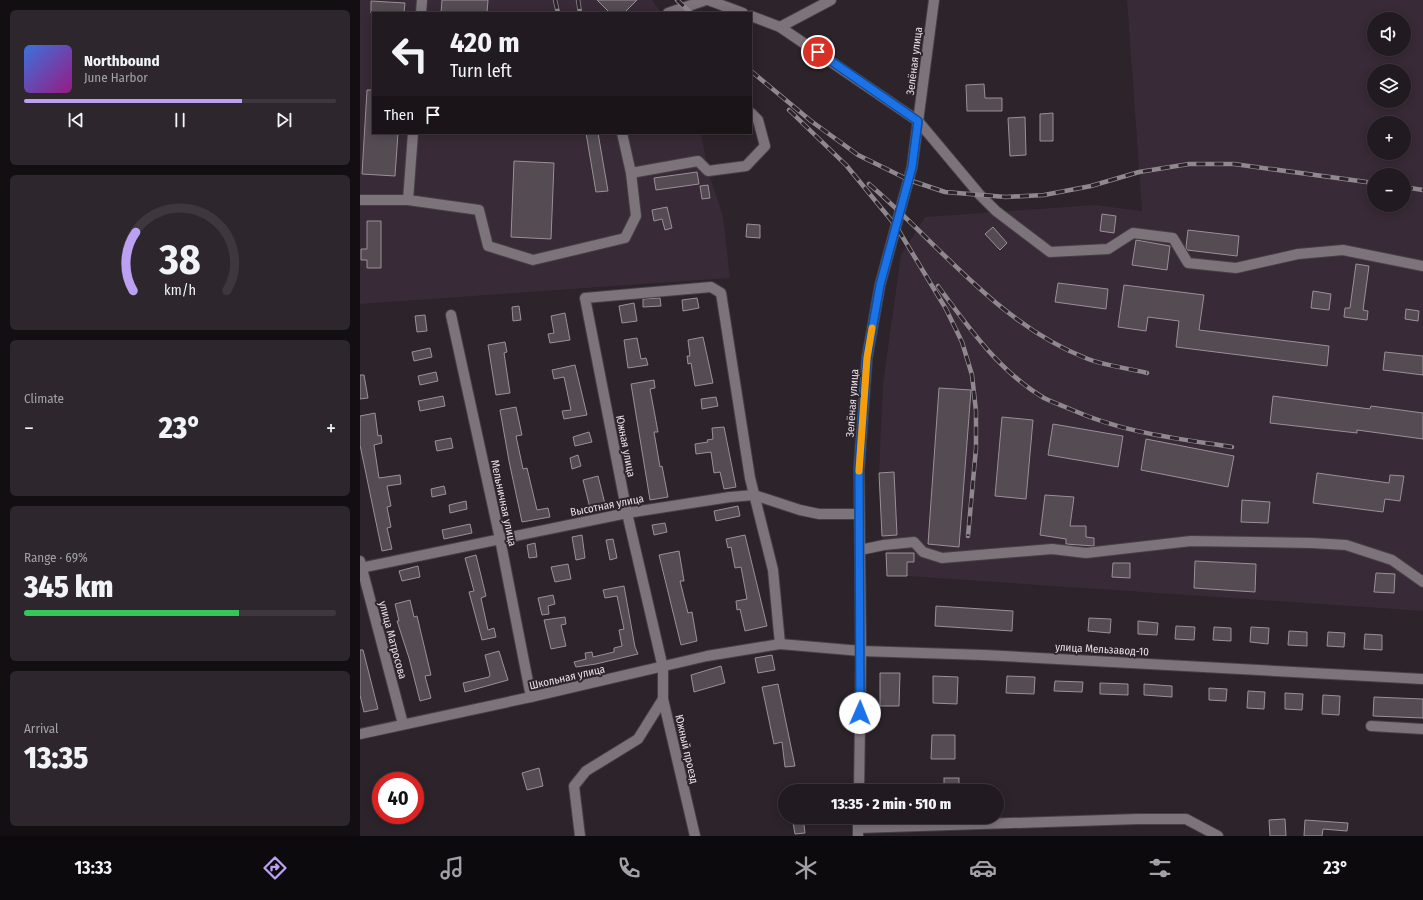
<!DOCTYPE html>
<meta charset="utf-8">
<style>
body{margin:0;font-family:"Fira Sans Condensed",sans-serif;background:#2d272d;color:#f1f3f6;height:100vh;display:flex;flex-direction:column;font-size:15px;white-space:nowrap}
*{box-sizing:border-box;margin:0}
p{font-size:13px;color:#a2a1a5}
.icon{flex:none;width:22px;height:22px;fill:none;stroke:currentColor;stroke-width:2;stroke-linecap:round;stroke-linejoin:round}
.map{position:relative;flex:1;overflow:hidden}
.panel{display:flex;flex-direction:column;gap:10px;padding:10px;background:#120e12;width:360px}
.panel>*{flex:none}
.hud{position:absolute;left:12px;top:12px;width:380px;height:122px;border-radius:0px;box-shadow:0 2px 10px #0003,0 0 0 1px #3e383e;background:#211a20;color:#f1f3f6;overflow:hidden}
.fabs{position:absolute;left:1007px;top:12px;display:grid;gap:8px}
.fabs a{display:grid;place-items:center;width:44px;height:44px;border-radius:50%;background:#211a20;box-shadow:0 2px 10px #0003,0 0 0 1px #3e383e;font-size:20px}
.speed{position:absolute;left:12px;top:772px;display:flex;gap:8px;font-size:20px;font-weight:700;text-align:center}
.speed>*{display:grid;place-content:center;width:52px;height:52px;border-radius:50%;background:#211a20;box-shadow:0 2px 10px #0003,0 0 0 1px #3e383e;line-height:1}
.speed .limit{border:6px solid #d22;background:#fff;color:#111}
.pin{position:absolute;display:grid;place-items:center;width:34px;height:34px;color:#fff;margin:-17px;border:2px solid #fff;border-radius:50%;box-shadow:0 1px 4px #0007}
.me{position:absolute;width:44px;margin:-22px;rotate:1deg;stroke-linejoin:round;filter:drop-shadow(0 0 3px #0008)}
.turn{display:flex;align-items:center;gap:14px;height:84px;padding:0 12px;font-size:18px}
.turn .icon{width:52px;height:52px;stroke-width:2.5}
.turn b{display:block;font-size:28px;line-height:34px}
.then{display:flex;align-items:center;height:38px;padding:0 12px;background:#0003;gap:8px;font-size:15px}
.big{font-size:30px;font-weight:800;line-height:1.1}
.panel .tile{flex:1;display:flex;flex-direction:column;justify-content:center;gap:6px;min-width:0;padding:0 14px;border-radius:6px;background:#2d272d}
.panel .dial{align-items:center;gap:0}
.dial svg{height:104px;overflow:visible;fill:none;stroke:#3e383e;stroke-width:7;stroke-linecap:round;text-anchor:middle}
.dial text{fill:#f1f3f6;stroke:none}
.song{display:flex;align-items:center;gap:12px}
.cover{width:48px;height:48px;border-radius:6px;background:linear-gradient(135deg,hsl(220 70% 55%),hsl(310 70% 35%))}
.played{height:4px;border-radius:2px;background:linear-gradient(90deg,#bca0f2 70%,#3e383e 70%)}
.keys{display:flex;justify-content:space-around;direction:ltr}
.heat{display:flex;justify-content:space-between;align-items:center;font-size:22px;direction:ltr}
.charge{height:6px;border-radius:3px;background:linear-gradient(90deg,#34c759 69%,#3e383e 0)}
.trip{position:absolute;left:418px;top:784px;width:226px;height:40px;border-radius:20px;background:#211a20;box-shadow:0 2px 10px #0003,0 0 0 1px #3e383e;font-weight:800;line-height:40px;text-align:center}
.tabs{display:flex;height:64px;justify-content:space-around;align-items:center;background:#0d0a0d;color:#a2a1a5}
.tabs .icon{width:28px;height:28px}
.tabs .current{color:#bca0f2}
.tabs b{font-size:18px;color:#f1f3f6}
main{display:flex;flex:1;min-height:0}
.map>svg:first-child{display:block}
</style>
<main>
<section class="panel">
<div class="tile">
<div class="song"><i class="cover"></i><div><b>Northbound</b><p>June Harbor</p></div></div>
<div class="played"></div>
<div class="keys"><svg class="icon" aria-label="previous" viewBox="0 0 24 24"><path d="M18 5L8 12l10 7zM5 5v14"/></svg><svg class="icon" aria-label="pause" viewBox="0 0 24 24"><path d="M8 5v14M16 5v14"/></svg><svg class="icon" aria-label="next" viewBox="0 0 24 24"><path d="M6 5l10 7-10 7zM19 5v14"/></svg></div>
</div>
<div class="tile dial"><svg viewBox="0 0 100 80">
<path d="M14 69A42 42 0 1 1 86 69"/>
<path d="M14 69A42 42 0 0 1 16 24" stroke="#bca0f2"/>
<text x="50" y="56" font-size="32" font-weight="700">38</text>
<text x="50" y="72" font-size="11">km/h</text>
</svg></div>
<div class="tile"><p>Climate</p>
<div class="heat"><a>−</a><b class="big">23°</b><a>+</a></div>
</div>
<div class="tile"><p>Range · 69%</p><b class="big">345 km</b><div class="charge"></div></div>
<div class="tile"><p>Arrival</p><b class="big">13:35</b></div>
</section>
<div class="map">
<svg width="1063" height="836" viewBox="0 0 1063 836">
<rect width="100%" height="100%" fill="#2c232b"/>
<g fill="#382a36" fill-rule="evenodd">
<path d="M0,0H292L302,13H13V133H341L348,171L363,216L370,278L0,304Z"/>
<path d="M767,0H1063V611L547,576H527L526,553L522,536L519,473L523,383L541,255L565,217L735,205L782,211ZM1014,19H1044V49H1014ZM1014,71H1044V101H1014ZM1014,123H1044V153H1014ZM1014,175H1044V205H1014Z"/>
</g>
<g fill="#544b53" stroke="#9b9099">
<path d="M82,0H128L127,13H81Z"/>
<path d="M237,0H277L264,13H250Z"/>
<path d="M11,1L45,3L44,13H11Z"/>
<path d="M624,84L625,98H642V111H607L606,85Z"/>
<path d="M7,90H13V133H38L35,176L2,174Z"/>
<path d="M693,113V141H680V114Z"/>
<path d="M665,117L666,155L650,156L648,118Z"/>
<path d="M226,133H238L248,191L236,192Z"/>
<path d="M154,161L194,163L191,239L151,237Z"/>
<path d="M337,172L339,184L296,190L294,178Z"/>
<path d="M348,185L350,198L342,199L340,186Z"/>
<path d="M307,207L312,228L305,230L302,219L294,221L292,210Z"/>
<path d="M742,214L756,216L754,233L740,231Z"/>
<path d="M7,221H21V268H7V260H1V249H7Z"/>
<path d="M387,224L400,225V238L386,237Z"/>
<path d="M633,227L647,243L640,250L625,234Z"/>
<path d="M828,230L879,236L877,256L827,250L826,247Z"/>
<path d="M776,240L810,246L807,270L772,265Z"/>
<path d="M996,264L1009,266L1003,310L1008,311L1007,320L984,317L985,308H990Z"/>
<path d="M698,283L748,289L746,309L695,302Z"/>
<path d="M764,285L844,295L839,330L969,346L967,366L816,347L819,321L788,317L786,331L758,327Z"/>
<path d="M953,291L971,294L969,310L951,308Z"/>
<path d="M300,298L301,306L283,307V299Z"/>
<path d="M337,298L339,308L323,311L322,300Z"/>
<path d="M274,303L277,321L262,323L259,306Z"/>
<path d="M159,306L161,320L153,321L152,307Z"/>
<path d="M1046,309L1059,311L1058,321L1045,319Z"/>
<path d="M205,313L210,340L190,343L188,334L194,333L191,316Z"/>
<path d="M65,315L67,331L57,332L55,316Z"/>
<path d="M343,337L353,383L335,386L331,363L328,364L327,356H330L328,340Z"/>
<path d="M277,338L281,359L286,358L288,365L268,368L264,340Z"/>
<path d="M145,342L147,352L144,353L150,393L136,395L128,345Z"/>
<path d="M70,348L72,357L54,361L52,352Z"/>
<path d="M1025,352L1063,356V375L1023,370Z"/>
<path d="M215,365L227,415L204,419L202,411L211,410L204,377L194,379L192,370Z"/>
<path d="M76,372L78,381L60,385L58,376Z"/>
<path d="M0,375H4L8,398L0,399Z"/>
<path d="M294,380L295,388L290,389L298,432H294L300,467L302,466L308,497L290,500L271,384Z"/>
<path d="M579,388L611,390L599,547L568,544Z"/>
<path d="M83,396L85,406L60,411L58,401Z"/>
<path d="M913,396L1010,409L1011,406L1063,413V439L997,430V433L910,423Z"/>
<path d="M356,397L358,406L342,409L341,399Z"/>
<path d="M156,407L162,435L156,436L163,469L167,468L177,510L188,508L190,517L162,522L149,461L140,410Z"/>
<path d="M15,413L18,436L21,435L22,443L14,445L19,478L40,475L41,484L27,486L31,506L27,507L31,527L27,528L32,549L22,551L0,445V416Z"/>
<path d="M642,417L673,420L666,499L635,496Z"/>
<path d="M693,424L763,436L758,467L688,455Z"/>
<path d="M364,427L376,487L364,489L360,472L354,473L351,452L336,454L335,444L348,442L347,440L353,439L352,428Z"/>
<path d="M229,432L232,442L215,446L213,437Z"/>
<path d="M91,438L93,448L77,451L75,441Z"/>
<path d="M786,439L874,456L868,487L781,470Z"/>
<path d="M218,455L221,466L212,469L210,458Z"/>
<path d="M534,472L537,535L522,536L519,473Z"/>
<path d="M957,473L1029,483L1030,475L1044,476L1040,501L1025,499L1023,512L953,503Z"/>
<path d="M238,476L245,504L230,508L223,480Z"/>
<path d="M84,486L86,494L72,497L71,489Z"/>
<path d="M685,495L714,497L710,526H726V537L734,538V546L706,544V539L680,535Z"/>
<path d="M882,500L910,502L908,523L881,522Z"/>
<path d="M106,501L107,509L90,513L89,505Z"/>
<path d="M378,506L380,516L356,521L354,511Z"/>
<path d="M305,523L307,532L294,535L292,525Z"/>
<path d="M110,524L112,533L84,539L82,530Z"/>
<path d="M222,535L225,558L216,560L212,537Z"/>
<path d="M385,535L407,626L385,631L380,609L377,610L376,601L387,599L381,567L375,568L371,547L368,548L366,539Z"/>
<path d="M253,539L257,558L250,560L246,540Z"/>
<path d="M175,543L177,557L169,558L167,545Z"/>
<path d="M319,551L324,581H320L328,613L332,612L337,641L321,645L299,555Z"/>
<path d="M526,553H554V562H547V576H527Z"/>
<path d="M116,555L126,596L121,598L128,630L134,628L136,637L122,640L109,592L114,591L105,558Z"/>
<path d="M835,561L896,564L895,592L834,588Z"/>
<path d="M753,563H770V578L752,577Z"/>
<path d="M208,564L211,579L195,582L191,567Z"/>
<path d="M58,566L60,577L42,581L39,571Z"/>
<path d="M1016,573L1035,574L1034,593L1014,592Z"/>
<path d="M264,586L275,647L278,654L236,664L216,667L214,662L226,659L225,653L232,652L233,657L254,652V648L262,646L259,630L264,629L257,596L245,598L243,590Z"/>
<path d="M193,595L195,604L188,606L189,614L182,615L178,598Z"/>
<path d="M50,600L54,617L57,616L71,675L65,676L71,698L60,701L49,658L37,621H39L35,604Z"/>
<path d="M576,606L653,611L652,631L575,626Z"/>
<path d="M205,617L206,624L201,625L206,646L191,649L184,620Z"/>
<path d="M729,618L751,619L750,633L728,631Z"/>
<path d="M778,621L798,623L797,635L778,634Z"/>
<path d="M816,626L835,627L834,640L815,639Z"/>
<path d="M854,627L871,628V641L853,640Z"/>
<path d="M891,627L909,628L908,644L890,642Z"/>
<path d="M929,631L947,632V646L928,645Z"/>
<path d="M968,632L985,633L984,647L967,646Z"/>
<path d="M1005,634L1022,635V650L1004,649Z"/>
<path d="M0,650H3L18,709L4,712L0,695Z"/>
<path d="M139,651L148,680L105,692L103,683L129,677L130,675L125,655Z"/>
<path d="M412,655L415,670L398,673L395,658Z"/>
<path d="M361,666L365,683L334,692L331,675Z"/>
<path d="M520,673H540L539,706H520Z"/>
<path d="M573,676L598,677L597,704L573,703Z"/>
<path d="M647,676L675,677L674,694L646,693Z"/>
<path d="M695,681L723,682L722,692L694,691Z"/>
<path d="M740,683L768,684V695L740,694Z"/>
<path d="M418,684L435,766L425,767L422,742L414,744L402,687Z"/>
<path d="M784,684L812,686V697L784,695Z"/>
<path d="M849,688L867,689L866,701L849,700Z"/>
<path d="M888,691L905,692L904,709L887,708Z"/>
<path d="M925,693L943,694L942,710L925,709Z"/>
<path d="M963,695L980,696L979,715L962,714Z"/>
<path d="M1014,697L1063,699V718L1013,716Z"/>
<path d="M572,735H595V759H571Z"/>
<path d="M179,768L183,786L167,790L162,773Z"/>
<rect x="584" y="778" width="15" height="13"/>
<path d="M432,817H443L445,833L435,834Z"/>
<path d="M925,819L926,836H910L909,820Z"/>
<path d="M945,820L988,823L987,831L963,829L962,836H944Z"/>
</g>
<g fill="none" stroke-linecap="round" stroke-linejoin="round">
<defs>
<g id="minor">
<path d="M348,0L383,13"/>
<path d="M61,13L62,0"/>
<path d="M308,13L346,0"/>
<path d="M391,16L420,27L558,121L620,195L636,211L690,252L748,249L773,233L813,238L828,263L876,268L938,254L983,250L1063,266"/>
<path d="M420,27L471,0"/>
<path d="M271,173L338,161L348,171L386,166L405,146L398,120L391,113"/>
<path d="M0,200H48L119,210L128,246L173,260L265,238L276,216L271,173L262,133"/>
<path d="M48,200L53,133"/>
<path d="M91,315L140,539L171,697"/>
<path d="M500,550L524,545L554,542L563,552L582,558L692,549L726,553L831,541L952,543L986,545L1032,560L1063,582"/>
<path d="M0,561L43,724"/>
<path d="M0,568L267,513L370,497L394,495L440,510L459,514H499"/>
<path d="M1011,726L1063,729"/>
<path d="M0,734L171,697L347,656L420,644L501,651L624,655L1063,679"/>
<path d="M499,791L501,651L499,469L507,358L520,285L552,167L574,0"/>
<path d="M498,828L778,819H826L858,836"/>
<path d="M220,836L214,786L226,771L278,739L303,699"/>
<path d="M335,836L303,699V668L267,513L225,298L351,287L361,293L390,478L413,570L420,644"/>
<path d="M498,836V817"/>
</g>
</defs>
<use href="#minor" stroke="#464045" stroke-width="12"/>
<use href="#minor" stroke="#7d737b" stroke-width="10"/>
<defs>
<g id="rail">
<path d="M195,0L198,13"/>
<path d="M218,0L220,13"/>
<path d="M317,0L331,13"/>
<path d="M391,71L451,121L498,155L549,180L585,192L646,197L684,195L731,186L779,172L829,164H874L1014,183"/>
<path d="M429,110L486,165L536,226L586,309L602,342L612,375L616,411V448L608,536"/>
<path d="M509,184C580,245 638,324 728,359C746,366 768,368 787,373"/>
<path d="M1044,187L1063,190"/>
<path d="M578,286C608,327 640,372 684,398C692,402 701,405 710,409C764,433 814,438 872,447"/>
</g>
</defs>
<use href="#rail" stroke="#90888f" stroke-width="4.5"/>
<use href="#rail" stroke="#2c232b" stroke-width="3" stroke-dasharray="9" stroke-linecap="butt"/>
</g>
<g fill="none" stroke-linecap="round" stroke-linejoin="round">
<defs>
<path id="route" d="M458,52L558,121L552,167L520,285L507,358L499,468L500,713"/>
</defs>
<use href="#route" stroke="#114b97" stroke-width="10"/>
<use href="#route" stroke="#1a73e8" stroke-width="7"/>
<path stroke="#f59e0b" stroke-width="7" d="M499,471L507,358L512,328"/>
</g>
<g text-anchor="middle" stroke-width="4" stroke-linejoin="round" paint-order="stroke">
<g font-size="11" fill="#e6e0e5" stroke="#2c232b">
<text transform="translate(554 61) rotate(-83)" y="4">Зелёная улица</text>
<text transform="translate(492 403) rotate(-86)" y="4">Зелёная улица</text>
<text transform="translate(266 446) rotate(79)" y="4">Южная улица</text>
<text transform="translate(144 503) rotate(78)" y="4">Мельничная улица</text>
<text transform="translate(247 505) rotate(-11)" y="4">Высотная улица</text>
<text transform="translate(33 640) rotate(75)" y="4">улица Матросова</text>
<text transform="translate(742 649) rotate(3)" y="4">улица Мельзавод-10</text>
<text transform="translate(207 677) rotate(-13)" y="4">Школьная улица</text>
<text transform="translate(327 749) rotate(77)" y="4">Южный проезд</text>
</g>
</g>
</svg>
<div class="fabs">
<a><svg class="icon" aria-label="sound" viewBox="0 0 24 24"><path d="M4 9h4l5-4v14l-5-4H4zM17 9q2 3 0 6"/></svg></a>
<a><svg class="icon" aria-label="layers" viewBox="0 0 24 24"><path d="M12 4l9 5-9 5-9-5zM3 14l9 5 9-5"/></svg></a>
<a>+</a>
<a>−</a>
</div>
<div class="speed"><div class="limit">40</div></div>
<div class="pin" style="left:458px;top:52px;background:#d93025"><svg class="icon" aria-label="arrive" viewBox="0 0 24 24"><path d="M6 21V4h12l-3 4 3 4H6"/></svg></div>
<svg class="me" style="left:500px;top:713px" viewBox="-20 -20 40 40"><circle r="19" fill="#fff"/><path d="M0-13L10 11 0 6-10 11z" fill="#1a73e8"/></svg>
<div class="trip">13:35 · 2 min · 510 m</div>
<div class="hud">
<div class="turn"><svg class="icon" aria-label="left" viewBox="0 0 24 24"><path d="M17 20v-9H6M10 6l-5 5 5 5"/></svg><div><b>420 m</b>Turn left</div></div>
<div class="then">Then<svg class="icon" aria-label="arrive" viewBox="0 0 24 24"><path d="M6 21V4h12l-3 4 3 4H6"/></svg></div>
</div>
</div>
</main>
<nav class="tabs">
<b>13:33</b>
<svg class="icon current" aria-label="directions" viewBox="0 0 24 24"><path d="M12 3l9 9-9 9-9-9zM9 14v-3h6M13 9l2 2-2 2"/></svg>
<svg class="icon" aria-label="music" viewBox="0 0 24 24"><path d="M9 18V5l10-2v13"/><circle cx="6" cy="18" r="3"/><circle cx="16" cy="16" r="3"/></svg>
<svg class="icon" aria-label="phone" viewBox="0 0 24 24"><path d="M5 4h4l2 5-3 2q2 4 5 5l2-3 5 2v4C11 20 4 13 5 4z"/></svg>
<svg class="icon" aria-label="climate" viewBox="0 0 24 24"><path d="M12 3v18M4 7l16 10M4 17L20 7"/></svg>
<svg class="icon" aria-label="car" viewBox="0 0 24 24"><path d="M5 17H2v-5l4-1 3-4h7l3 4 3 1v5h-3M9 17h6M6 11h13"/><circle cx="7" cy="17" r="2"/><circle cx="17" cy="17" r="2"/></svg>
<svg class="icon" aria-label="filters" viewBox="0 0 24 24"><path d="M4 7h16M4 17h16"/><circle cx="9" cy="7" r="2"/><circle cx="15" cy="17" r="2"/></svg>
<b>23°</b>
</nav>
